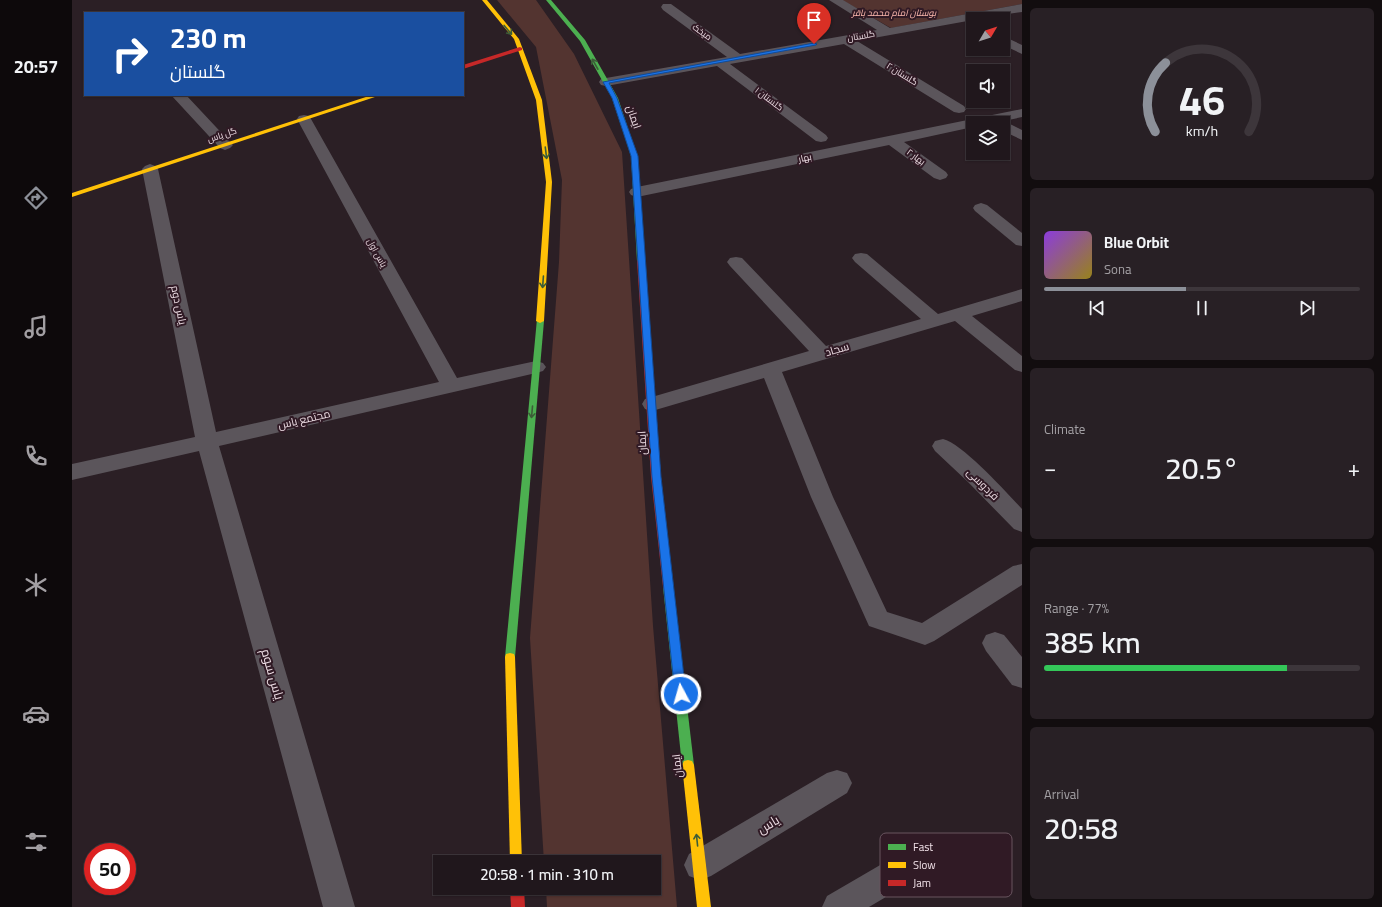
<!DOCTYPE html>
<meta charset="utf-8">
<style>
body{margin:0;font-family:Georgia,Cairo,serif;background:#282025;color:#f1f3f6;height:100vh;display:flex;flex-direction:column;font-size:15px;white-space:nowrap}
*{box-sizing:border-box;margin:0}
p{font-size:13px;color:#a29fa3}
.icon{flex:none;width:22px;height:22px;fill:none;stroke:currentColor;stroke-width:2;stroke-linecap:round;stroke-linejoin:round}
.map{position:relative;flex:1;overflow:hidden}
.sheet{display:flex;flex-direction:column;gap:8px;padding:8px;background:#120d0f;width:360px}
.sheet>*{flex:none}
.hud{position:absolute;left:12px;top:12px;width:380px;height:84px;border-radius:0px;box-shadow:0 1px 3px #0004,0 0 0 1px #3d363b;background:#1a4fa0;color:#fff;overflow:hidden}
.needle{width:26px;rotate:51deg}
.tools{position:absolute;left:894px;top:12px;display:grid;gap:8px}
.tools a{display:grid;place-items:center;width:44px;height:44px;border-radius:0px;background:#20171c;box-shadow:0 1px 3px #0004,0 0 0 1px #3d363b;font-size:20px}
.speed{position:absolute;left:12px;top:843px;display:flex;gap:8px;font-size:20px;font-weight:700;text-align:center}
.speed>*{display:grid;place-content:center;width:52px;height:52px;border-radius:50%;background:#20171c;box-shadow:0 1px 3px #0004,0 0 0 1px #3d363b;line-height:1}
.speed .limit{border:6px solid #d22;background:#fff;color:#111}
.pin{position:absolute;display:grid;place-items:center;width:34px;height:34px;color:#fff;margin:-41px -17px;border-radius:50% 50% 50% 0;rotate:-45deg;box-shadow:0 0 4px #0007}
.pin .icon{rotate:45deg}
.me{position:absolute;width:44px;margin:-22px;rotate:354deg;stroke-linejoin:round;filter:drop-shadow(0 0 3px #0008)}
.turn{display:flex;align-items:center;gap:14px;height:84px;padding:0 20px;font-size:18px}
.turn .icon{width:52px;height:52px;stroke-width:2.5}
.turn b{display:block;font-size:28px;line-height:34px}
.big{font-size:30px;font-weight:600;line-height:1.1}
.sheet .card{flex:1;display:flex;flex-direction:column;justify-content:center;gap:6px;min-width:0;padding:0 14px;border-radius:6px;background:#282025}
.sheet .dial{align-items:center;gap:0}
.dial svg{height:104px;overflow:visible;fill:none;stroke:#3d363b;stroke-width:7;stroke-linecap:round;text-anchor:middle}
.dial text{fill:#f1f3f6;stroke:none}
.song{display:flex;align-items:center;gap:12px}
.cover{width:48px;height:48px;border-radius:6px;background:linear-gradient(135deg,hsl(270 70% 55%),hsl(50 70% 35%))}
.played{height:4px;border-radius:2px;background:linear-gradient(90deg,#8c9099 45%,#3d363b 45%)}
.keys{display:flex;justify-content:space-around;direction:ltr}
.heat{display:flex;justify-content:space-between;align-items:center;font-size:22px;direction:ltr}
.charge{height:6px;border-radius:3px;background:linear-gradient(90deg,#34c759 77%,#3d363b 0)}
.trip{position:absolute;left:361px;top:855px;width:228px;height:40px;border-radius:0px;background:#20171c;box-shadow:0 1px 3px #0004,0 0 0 1px #3d363b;font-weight:600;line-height:40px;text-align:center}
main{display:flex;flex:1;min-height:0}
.menu{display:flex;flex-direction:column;width:72px;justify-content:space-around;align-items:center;background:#0d090b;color:#a29fa3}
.menu .icon{width:28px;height:28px}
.menu .active{color:#8c9099}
.menu b{font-size:18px;color:#f1f3f6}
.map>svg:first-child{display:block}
</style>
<main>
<nav class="menu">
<b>20:57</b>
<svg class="icon active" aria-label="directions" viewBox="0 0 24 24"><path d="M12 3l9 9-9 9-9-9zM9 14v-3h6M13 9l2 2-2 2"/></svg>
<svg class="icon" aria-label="music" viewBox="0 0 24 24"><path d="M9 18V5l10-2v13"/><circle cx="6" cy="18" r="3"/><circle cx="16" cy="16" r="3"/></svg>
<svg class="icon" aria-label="phone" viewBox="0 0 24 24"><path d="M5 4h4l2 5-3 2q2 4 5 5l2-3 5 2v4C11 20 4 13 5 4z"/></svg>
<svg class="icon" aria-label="climate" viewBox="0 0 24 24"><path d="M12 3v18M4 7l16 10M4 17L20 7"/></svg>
<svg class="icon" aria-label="car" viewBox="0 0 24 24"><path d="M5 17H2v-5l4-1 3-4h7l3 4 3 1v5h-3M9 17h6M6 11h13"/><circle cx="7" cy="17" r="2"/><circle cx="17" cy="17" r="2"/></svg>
<svg class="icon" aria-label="filters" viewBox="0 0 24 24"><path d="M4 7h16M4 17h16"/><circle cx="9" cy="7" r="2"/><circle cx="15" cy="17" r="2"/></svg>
</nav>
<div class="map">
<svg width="950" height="907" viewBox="0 0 950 907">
<rect width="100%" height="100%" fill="#2b1f25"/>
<g fill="#533430">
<path d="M425,0H464L502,54L550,152L581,626L605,907H475L474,888H582V862H472L458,638L487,262L490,180L464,47Z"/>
<path d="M770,0H950V4L819,28Z"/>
</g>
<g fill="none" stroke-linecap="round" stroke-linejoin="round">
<g fill="#5b555b" fill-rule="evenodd">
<path d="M757,0H771L818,28L950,4V12L901,19V20L785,41L892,106L894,109L892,112L887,113L882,112L772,44L658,64L754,135L756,138L754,141L749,142L744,141L645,66L534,86L529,85L527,82L529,79L534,78L655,57L591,10L589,7L591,4H599L668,54L805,30Z"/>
<path d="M931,36L950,45V54L931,45Z"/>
<path d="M99,95H114L158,142L161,145L158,148L153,150L148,148Z"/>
<path d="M950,109V117L932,121L950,130V140L931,131V123H901V127L832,142L874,172L876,175L874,178L868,180L862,178L817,145L565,197L559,195L557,192L559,189L565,187Z"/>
<path d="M232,115L237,116L239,119L385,378L464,361L471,363L474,367L471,371L464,373L147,446L283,907H251L127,451L0,480V464L123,437L70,169L73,166L78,164L83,166L86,169L144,432L367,382L225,119L227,116Z"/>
<path d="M909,203L915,205L950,233V246L944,245L903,211L901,208L903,205Z"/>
<path d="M789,253L795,254L866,314L950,289V301L900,316L950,356V372L943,370L883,321L710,372L761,497L815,612L850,623L941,566L950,564V585L862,641L853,645L797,626L739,497L692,378L580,411L573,409L570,404L573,399L737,351L658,266L655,262L658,258L664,257L670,258L754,346L849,319L783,262L780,258L783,254Z"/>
<path d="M871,439C891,444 934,492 950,509V532L942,529L896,482L863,451L860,446L863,441Z"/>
<path d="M923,632L932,635L950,657V688L940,685L914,651L910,643L914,635Z"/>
<path d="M765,770L775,773L780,783L775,793L639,876L628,880L617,876L612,865L617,854L755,773Z"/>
<path d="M845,846L856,850L861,861L856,872L797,907H750L755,896L834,850Z"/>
</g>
<g fill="#4caf50" fill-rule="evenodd">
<path d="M474,0H479L513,40L546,98L565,156L573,261L572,263H566L565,261L559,156L540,98L508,41Z"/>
<path d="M465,319H468L472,321L443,657L442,660L438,661L434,660L433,657Z"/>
<path d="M596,583L600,584L601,587L622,765L620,769L616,770L612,769L610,765L591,587L592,584Z"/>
</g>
<g fill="#ffc107" fill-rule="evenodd">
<path d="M410,0H415L447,39L470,100L480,182L472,321L468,323L464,321L474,182L464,100L442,39Z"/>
<path d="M300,95H309L0,197V193Z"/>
<path d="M438,653L442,654L443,657L450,862H438L433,657L434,654Z"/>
<path d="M616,760L620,761L622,765L639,907H625L610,765L612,761Z"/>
</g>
<g fill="#c62828" fill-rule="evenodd">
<path d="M448,47L450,48V50L391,69V65Z"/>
<path d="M566,259H572L573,261L589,477L601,587L600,590L596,591L592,590L591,587L579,477L565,261Z"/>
<path d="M438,888H452L453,907H439Z"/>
</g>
</g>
<defs><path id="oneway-shaft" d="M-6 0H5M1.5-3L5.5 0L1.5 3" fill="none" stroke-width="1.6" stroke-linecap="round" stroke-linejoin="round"/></defs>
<g stroke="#3d5d38">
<use href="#oneway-shaft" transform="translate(436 30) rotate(50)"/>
<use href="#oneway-shaft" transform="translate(523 64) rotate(-119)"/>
<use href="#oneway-shaft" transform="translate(474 153) rotate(83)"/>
<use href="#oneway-shaft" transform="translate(471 282) rotate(94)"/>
<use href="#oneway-shaft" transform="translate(460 412) rotate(95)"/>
<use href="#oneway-shaft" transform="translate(625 840) rotate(-96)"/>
</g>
<path fill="#1a73e8" stroke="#114b97" d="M742,43L745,44L744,45L537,83L545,98L566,156L589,477L614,694L613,698L609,699L605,698L603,694L580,477L559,156L540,98L531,82Z"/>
<g text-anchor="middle" stroke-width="4" stroke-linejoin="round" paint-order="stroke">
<g font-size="9" font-style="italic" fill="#fdb8ae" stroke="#301a25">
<text x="822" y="16">بوستان امام محمد باقر</text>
</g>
<g font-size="9" fill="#eedee5" stroke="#301a25">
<text transform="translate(630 32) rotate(36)" y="3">میخک</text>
<text transform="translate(789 36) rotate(-10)" y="3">گلستان</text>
<text transform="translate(830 74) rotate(32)" y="3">گلستان ۲</text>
<text transform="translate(697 99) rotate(37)" y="3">گلستان ۱</text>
<text transform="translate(150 135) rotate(-18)" y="3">گل یاس</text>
<text transform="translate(844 157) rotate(36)" y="3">بهار ۲</text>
<text transform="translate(733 158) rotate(-12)" y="3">بهار</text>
<text transform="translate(305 253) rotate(61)" y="3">یاس اول</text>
</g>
<g font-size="11" fill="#eedee5" stroke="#301a25">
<text transform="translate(562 117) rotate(71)" y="4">ایمان</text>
<text transform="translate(107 305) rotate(78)" y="4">یاس دوم</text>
<text transform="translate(765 349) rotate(-16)" y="4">سجاد</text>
<text transform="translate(232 419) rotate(-13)" y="4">مجتمع یاس</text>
<text transform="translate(570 443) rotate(-93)" y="4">ایمان</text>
<text transform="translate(911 484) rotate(45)" y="4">فردوسی</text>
<text transform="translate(605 766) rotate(-96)" y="4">ایمان</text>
</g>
<g font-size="13" fill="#eedee5" stroke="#301a25">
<text transform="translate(201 674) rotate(74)" y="5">یاس سوم</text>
<text transform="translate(696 824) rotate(-31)" y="5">یاس</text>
</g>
</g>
<rect x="808" y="833" width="132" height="64" rx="6" fill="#301a25" stroke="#69555f" stroke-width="1"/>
<rect x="816" y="844" width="18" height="6" fill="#4caf50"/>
<rect x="816" y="862" width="18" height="6" fill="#ffc107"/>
<rect x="816" y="880" width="18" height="6" fill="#c62828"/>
<g font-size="11" fill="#eedee5">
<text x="841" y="851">Fast</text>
<text x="841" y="869">Slow</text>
<text x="841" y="887">Jam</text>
</g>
</svg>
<div class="tools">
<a><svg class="needle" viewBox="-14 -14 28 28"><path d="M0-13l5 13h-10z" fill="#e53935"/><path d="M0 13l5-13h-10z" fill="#a29fa3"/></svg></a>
<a><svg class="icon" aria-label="sound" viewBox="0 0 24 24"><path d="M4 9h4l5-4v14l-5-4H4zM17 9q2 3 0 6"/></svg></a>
<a><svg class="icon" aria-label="layers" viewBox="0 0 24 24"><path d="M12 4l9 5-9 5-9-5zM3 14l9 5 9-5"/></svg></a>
</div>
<div class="speed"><div class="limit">50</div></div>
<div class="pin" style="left:742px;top:44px;background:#d93025"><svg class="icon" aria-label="arrive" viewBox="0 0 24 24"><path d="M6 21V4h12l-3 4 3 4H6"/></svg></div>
<svg class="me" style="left:609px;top:694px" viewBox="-20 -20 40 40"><circle r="17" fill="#1a73e8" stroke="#fff" stroke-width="3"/><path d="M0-11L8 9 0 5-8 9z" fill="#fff"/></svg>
<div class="trip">20:58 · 1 min · 310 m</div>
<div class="hud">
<div class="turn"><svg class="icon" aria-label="right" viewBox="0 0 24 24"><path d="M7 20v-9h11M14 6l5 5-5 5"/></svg><div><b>230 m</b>گلستان</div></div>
</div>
</div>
<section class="sheet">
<div class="card dial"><svg viewBox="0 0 100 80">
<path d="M14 69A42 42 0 1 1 86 69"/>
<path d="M14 69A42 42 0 0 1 22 16" stroke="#8c9099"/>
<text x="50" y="56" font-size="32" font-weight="700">46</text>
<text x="50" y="72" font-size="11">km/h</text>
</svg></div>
<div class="card">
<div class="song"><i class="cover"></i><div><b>Blue Orbit</b><p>Sona</p></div></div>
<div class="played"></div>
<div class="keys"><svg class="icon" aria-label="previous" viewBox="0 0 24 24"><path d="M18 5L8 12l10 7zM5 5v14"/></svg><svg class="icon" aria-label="pause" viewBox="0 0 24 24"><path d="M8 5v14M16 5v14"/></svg><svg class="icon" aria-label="next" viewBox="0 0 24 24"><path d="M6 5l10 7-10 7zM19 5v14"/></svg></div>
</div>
<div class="card"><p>Climate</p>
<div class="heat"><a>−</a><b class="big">20.5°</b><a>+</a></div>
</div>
<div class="card"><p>Range · 77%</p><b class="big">385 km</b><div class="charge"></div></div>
<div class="card"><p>Arrival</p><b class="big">20:58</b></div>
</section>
</main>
